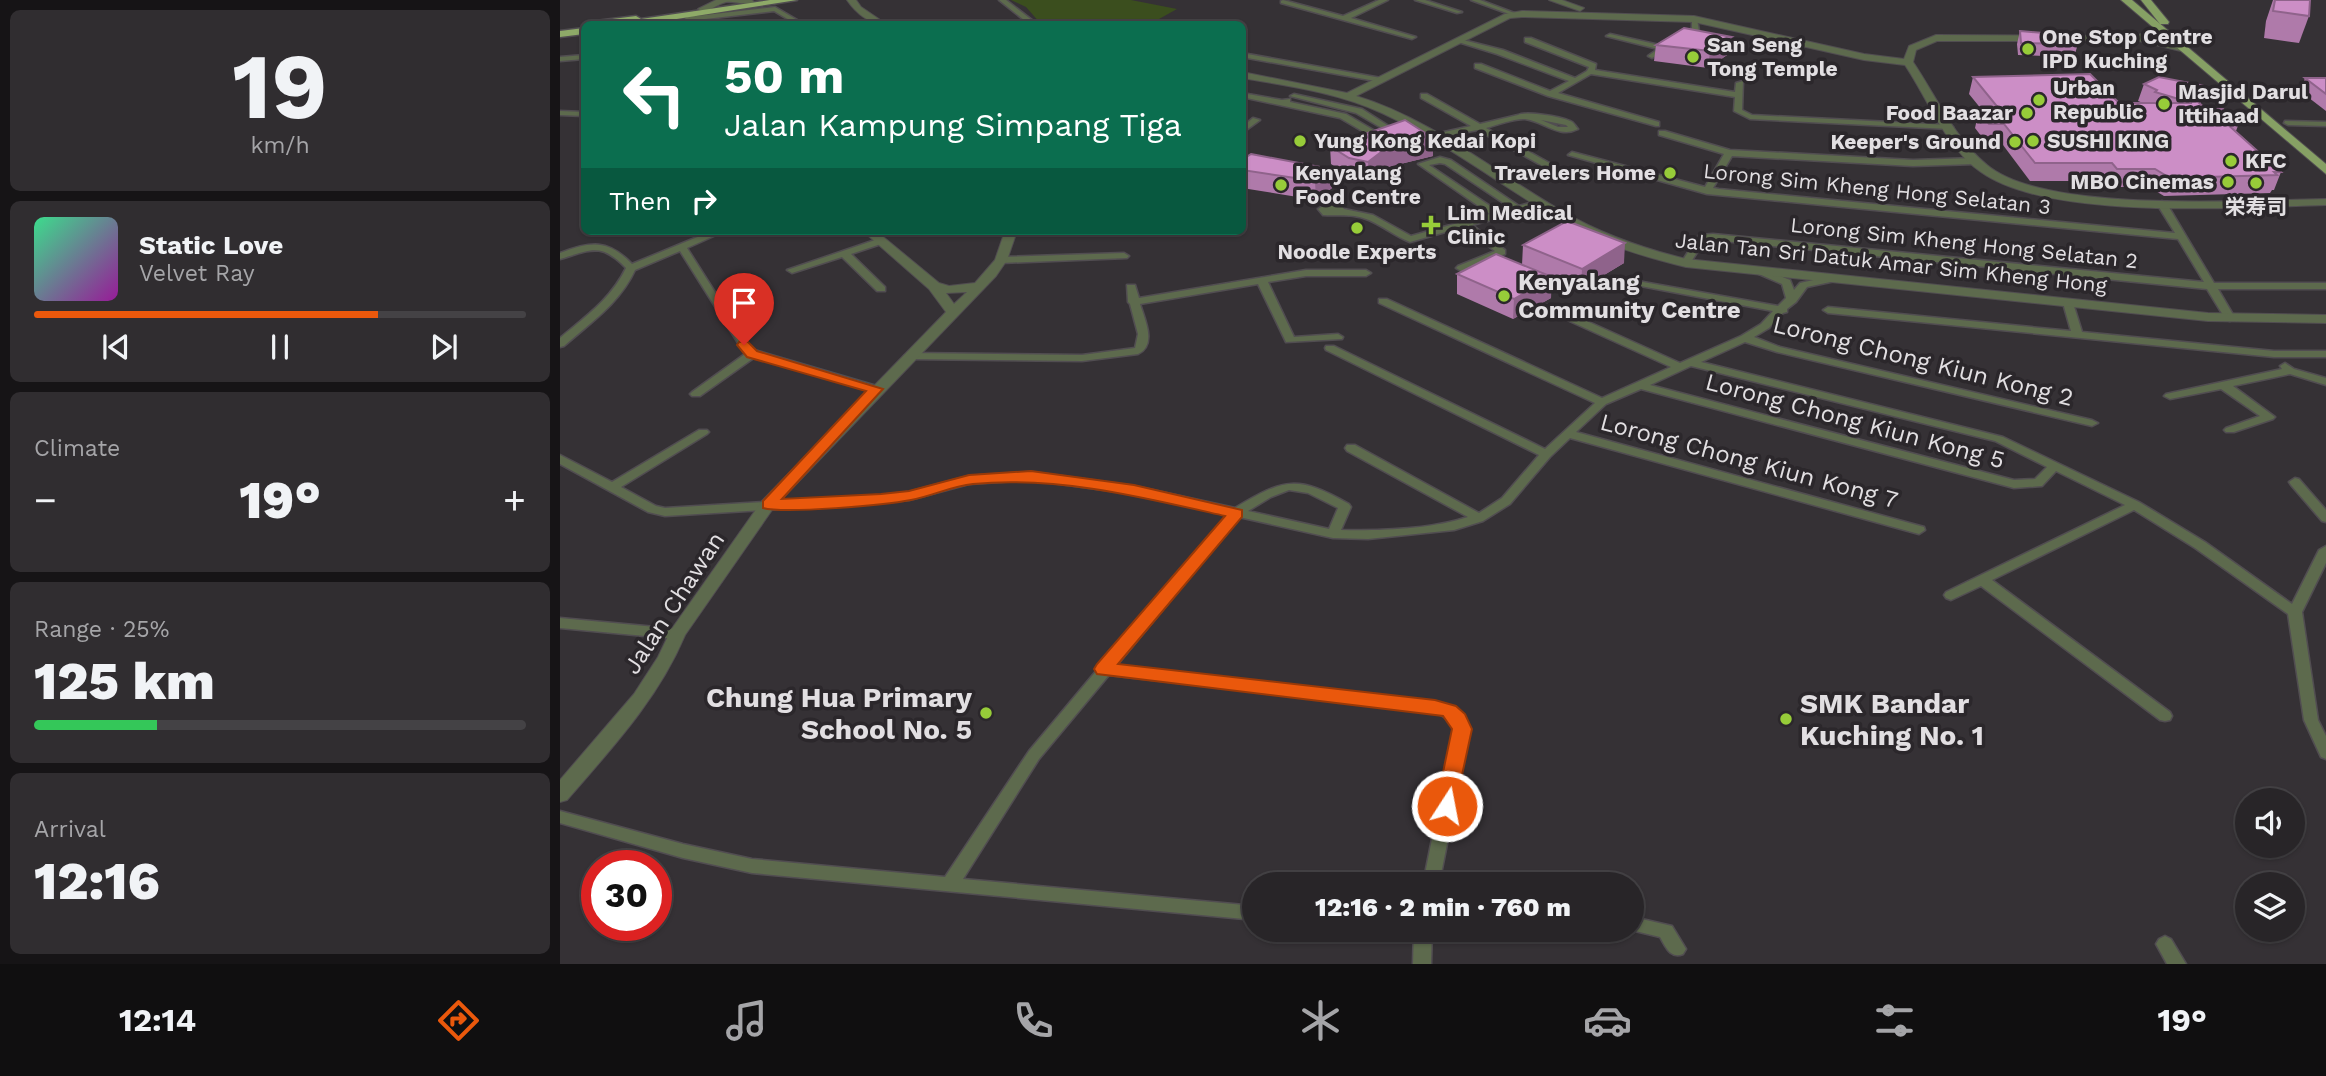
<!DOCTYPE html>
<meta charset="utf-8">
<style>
body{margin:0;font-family:"Work Sans","Noto Sans SC",sans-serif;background:#302d30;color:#f1f3f6;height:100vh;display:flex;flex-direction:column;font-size:26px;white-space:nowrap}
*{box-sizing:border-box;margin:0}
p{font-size:23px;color:#a5a5a8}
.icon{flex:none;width:38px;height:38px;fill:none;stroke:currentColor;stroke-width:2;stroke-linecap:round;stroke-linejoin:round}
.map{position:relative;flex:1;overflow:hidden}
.details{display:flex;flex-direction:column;gap:10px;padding:10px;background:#161416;width:560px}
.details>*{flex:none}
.top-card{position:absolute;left:21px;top:21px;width:665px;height:214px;border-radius:10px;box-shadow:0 2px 5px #0004,0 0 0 2px #444245;background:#0b6e4f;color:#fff;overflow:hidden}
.tools{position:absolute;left:1675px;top:788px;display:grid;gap:14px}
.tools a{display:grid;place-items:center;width:70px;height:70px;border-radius:50%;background:#282528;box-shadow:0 2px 5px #0004,0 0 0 2px #444245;font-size:35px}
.speed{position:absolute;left:21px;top:850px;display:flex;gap:14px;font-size:35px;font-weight:700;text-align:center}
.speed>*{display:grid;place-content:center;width:91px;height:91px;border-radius:50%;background:#282528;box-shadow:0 2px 5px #0004,0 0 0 2px #444245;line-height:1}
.speed .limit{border:10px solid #d22;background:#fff;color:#111}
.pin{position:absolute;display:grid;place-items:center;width:60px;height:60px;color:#fff;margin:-72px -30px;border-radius:50% 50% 50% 0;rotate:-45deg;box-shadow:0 0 7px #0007}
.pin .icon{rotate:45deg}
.me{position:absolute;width:77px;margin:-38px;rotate:11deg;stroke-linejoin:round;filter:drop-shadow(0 0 5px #0008)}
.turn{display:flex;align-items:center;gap:24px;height:147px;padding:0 28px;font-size:32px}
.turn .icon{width:91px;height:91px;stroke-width:2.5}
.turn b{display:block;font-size:49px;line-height:60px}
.then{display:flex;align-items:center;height:66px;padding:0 28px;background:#0003;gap:14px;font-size:26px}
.big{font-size:52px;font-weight:800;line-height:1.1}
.details .card{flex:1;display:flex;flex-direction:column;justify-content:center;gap:10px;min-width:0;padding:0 24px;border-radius:10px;background:#302d30}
.details .dial{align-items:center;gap:0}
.dial b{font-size:91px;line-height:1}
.song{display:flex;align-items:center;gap:21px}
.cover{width:84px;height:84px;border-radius:10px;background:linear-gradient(135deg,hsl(150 70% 55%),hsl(300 70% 35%))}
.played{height:7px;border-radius:4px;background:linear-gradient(90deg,#ea580c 70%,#444245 70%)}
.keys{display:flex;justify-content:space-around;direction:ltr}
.heat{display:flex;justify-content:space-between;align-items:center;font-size:38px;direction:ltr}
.charge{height:10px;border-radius:5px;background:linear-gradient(90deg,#34c759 25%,#444245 0)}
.trip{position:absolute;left:682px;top:872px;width:402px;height:70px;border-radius:35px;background:#282528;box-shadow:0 2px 5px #0004,0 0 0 2px #444245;font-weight:800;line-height:70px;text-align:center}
.tab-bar{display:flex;height:112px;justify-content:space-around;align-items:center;background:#100f10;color:#a5a5a8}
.tab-bar .icon{width:49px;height:49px}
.tab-bar .on{color:#ea580c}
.tab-bar b{font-size:32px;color:#f1f3f6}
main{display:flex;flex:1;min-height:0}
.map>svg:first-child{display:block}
</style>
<main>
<section class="details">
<div class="card dial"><b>19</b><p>km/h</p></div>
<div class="card">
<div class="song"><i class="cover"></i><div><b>Static Love</b><p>Velvet Ray</p></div></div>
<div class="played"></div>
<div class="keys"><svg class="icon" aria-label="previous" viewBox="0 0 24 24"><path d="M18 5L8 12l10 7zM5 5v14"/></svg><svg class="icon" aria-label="pause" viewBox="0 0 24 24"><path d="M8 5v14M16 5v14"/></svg><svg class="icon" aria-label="next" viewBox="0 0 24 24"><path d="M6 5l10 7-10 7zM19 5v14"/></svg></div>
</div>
<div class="card"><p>Climate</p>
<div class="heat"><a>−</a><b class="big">19°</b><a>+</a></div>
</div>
<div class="card"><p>Range · 25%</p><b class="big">125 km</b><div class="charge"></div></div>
<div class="card"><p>Arrival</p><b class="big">12:16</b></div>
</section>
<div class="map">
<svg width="1766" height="964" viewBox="0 0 1766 964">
<rect width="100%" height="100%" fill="#353135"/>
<path fill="#3b4e1e" d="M451,0H571L617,9L590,24H481L466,7Z"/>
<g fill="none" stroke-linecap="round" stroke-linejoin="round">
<defs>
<g id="minor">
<path d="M439,0H446L477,24H469Z"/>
<path d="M723,0L783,16L819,0H828L791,18L856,37L852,39L721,3V1Z"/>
<path d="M855,0H865L902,12L897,13Z"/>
<path d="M911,0H920L957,14L952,15Z"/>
<path d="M215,7L244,24H236L214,11L128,21L125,19L128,17Z"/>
<path d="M1132,18L1137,19L1139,31L1092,58L1088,56L1098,49L1046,36L1050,34L1104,46L1132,28Z"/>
<path d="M965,38H971L1036,64L1035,70L1175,92L1176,83L1183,81L1182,110L1192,115L1389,125L1393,127L1389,129L1190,119L1174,111L1175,97L1031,74L998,93L1099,122V126H1096L988,96L915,68V64H921L990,91L1009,81L937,54L895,41L899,39L943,50L1015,78L1027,71L1029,67L965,42Z"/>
<path d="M682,53L821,78L825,80L821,82L682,57Z"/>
<path d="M24,55V59L0,61V57Z"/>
<path d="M682,93L722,100L730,99V102L786,114L820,134L827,131L796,113L730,96L734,94L802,109L838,132L822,139H816L780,118L682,97Z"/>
<path d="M861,94H867L920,124L958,115C966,111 999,116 1010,121C1014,122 1015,126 1018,129C999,139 983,121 965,119C956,118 936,125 926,128L993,165V169L990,170L917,130L871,139V135L911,126L861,98ZM981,120L1006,125L1008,127H998Z"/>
<path d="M0,111L24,112V116L0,115Z"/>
<path d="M693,118L700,120L682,133V127Z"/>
<path d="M1725,121L1766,122V126L1728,125L1724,123Z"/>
<path d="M1099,131H1105L1170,150L1353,160L1415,158L1419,161L1415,164L1353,166L1172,156L1153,188L1159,189L1615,233L1597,204L1602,201L1607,204L1654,283H1766V289H1658L1675,318L1670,321L1666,320L1647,289L1153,240H1145L1129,265L1126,266L1121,263L1139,235L1153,234L1644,282L1618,239L1147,194L1008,155L1012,152L1145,187L1164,154L1099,135Z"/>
<path d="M880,157L891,160L959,206L981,200L986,203L962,212L912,225L945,250V254L901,271L896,268L898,266L935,251L903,227L850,242C835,236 823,226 809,220C793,213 779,216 763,215L758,209L768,203L781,205L784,209L813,215L851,236L930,214L858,164ZM880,163L885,164L951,208L939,212L869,165Z"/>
<path d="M152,231H165L127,248L191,349L320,387L322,389L320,391H312L195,357L140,396H132L130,394L132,392L185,354L120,251L75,270C60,303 30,323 4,346L0,347V338C25,317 51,299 66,268C41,242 31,250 0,259V253C31,241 48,239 72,264Z"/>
<path d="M321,238L324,239V243L291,254L325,287V291H317L282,257L232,273L227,270Z"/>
<path d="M564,253L569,256L567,258L441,263L436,260L441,257Z"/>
<path d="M1202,269L1230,280L1234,290L1240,283L1271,276L1276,279L1275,281L1247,287L1236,302L1227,309V312L1223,313L1209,328L1194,337L1220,347L1532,420L1538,423L1532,426L1217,352L1185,342L1141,362L1443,437L1579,502L1645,542L1732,604L1759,550L1766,546V563L1742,612L1758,720L1766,736V759L1761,757L1744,720L1728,614L1635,548L1574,510L1432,580L1610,712L1612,716L1610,720L1605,721L1600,720L1421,586L1391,600L1386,598L1384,595L1386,592L1565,505L1496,471L1482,486L1454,488L1081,389L1046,404L1016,432L1364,527L1365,530L1359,534L1010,438L990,457L950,504L923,521L894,530L808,539L773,538L679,517L557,665L875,702L897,710L910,729L879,884H863L894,729L886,718L875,712L549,675L479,759L403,879L695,906V920L192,873L123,858L0,823V811L123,844L192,859L385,877L469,751L537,670L538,665L542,664L668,515L574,494L471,480L409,484L349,500L321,503L105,516L88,512L0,464V455L52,482L139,430H147L149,432L147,434L61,487L96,506L105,508L321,495L349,492L409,476L471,472L574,486L675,508C725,478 737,475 789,504L791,507L781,530C819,531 872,529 908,517L787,451L785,448L787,445H795L919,513L942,498L979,455L766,350L765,348L766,346H774L985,449L1035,403L819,303V299H827L1042,398L1111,367L983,309V305H991L1120,363L1181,336L1201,324L1213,311L1070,284L1065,281L1066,279L1218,306L1226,298L1222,284L1199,274V270ZM1131,366L1435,441L1487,467L1475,479L1454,480L1090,385ZM729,490L748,493L778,508L769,529L688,511L711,497Z"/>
<path d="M746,270H806L811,273L806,276H746L708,282L734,337L778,334L783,337L782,339L726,342L698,284L580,304C585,320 597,345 578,354L522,361L349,359L344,356L349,353L522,355L575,348L578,334L570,304L568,302L567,285H575L579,298Z"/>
<path d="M1508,300L1513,303L1522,332L1714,351H1766V357H1714L1268,313L1263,310L1268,307L1511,331L1503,303Z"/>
<path d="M1725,363L1734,369L1766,378V385L1730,374L1673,386L1715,417L1713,419L1674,432H1666L1664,430L1666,428L1700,416L1661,389L1610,399L1604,396L1606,394L1722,369L1720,366Z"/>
<path d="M1735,478L1739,479L1766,510V522L1762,521L1731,485L1729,482Z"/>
<path d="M0,618L117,629L122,631L124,634L122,637L117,639L0,628Z"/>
<path d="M1073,917L1112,926L1126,949L1123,954C1110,959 1106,947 1100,937L1067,929H1073Z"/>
<path d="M854,929H872L871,964H853Z"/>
<path d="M1605,936L1611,939L1626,964H1607L1596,944L1599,939Z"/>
</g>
<g id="tertiary">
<path d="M156,0H192L194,2C185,6 174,1 166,2C155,5 147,14 138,9Z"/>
<path d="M287,0H296L301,7L326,24C310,25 296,13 287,0Z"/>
<path d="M989,0H1002L1024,8L1020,11Z"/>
<path d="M134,11L138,14L128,24H119Z"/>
<path d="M962,11L1134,16L1304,54L1344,59L1349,46L1376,35L1573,36L1604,29V33L1591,39L1625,48V52L1579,41H1377L1356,50L1353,62C1376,96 1394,138 1427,165C1485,214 1688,200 1766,199V205C1681,207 1490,221 1421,172C1386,148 1368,99 1345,65L1304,60L1134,22L962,17L950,18L796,96C872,119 934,172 1002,211C1041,234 1082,248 1126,259L1648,313L1766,315V323L1648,321L1126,267C1089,258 1054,248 1020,231C952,195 892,145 822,113C779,93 730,86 682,78V72L787,93L945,14Z"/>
<path d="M303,231H316L379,283L389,286L415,283L435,260L445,231H457L447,260L436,276L214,507L125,635C98,699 52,748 7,800L0,802V780L74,694L98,657L111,630L202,501L386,312L369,289ZM407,292L394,304L386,293Z"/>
</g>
<g id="primary">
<path d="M1561,0H1572L1766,164V174Z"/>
<path d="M1581,0H1591L1609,22L1608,24H1600Z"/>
</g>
<g id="trunk">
<path d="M210,0H237L85,24H30L36,21L76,16L81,19Z"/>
<path d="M24,28V34L0,37V31Z"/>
</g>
</defs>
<use href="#minor" stroke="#514d51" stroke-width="3"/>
<use href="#tertiary" stroke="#514d51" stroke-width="2"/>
<use href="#primary" stroke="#514d51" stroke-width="2"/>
<use href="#trunk" stroke="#514d51" stroke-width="3"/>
<use href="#minor" fill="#5d6a4d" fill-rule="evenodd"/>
<use href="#tertiary" fill="#5d6a4d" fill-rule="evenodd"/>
<use href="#primary" fill="#86a064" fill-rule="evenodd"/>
<use href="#trunk" fill="#8eaa68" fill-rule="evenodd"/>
</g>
<g fill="#af7aaa">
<path d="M1713,0H1750L1749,16L1739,43L1704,38L1706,21Z"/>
<path d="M1460,31L1518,44L1514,57L1458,55L1457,44Z"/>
<path d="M1172,37L1170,53L1148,68L1094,61L1096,45Z"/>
<path d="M1413,77L1559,103H1583L1578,101L1584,84L1640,85L1639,86L1645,88L1640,104L1646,109L1679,123L1676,131L1721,172L1714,190H1712L1710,193L1604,196L1589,187H1551L1546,181H1470L1440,141H1425L1415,128L1419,110H1422L1409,94Z"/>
<path d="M1745,78H1766V111L1740,91Z"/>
<path d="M770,146L873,156L824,168L809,181L790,177L771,164Z"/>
<path d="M682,160L771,169L772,188L756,200L682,188Z"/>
<path d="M963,245L1064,263L1021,289L964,266L991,298L953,319L897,294V274L962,265Z"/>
</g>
<g fill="#8f638b">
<path d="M1172,37L1170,53L1148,68L1150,51Z"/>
<path d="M1640,85L1637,93L1645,88L1640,106L1631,96L1637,86Z"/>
<path d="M873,138V156L824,168L809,181L808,162L824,150Z"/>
<path d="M771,169L772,188L756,200L755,181Z"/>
<path d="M1065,243L1064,263L1021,289L1022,269Z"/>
<path d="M992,277L991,298L953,319L954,299Z"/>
</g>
<g fill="#cc8ec6" stroke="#8f638b" stroke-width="2">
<path d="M1715,0H1750L1749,16L1713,11Z"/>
<path d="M1124,28L1172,37L1150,51L1096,45Z"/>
<path d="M1460,31L1518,36V44L1461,43Z"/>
<path d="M1530,74L1559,103H1632L1595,92L1597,90L1584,84L1599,77L1640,85L1637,86L1645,88L1631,96L1646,109H1663L1679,123H1666L1721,172H1714L1717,175L1610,178L1595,169H1557L1552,163H1475L1444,124H1429L1419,110H1440L1413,77Z"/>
<path d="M1745,78H1766V94Z"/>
<path d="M845,120L873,138L824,150L808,162L789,158L770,146Z"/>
<path d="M691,154L771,169L755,181L682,170V160Z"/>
<path d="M1007,221L1065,243L1022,269L963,245Z"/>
<path d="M936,254L992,277L954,299L897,274Z"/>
</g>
<path fill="#ea580c" stroke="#983908" stroke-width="2" d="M179,342H188L197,351L323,389L222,499L321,494L349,491L409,475L471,471L574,485L682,510V517L558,664L875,700L896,706L905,714L912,729L894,812H879L876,806L892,729L883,716L537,674L534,669L537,664L665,516C582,497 499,476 413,484C392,486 372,496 351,500C326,505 225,514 203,508V501L306,391L187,357L177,345Z"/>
<g fill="#97cc39" stroke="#2b272b" stroke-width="2.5">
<circle cx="1468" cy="49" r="7"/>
<circle cx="1133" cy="57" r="7"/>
<circle cx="1479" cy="100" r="7"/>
<circle cx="1604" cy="104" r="7"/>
<circle cx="1467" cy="113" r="7"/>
<circle cx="740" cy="141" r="7"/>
<circle cx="1473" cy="141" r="7"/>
<circle cx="1455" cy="142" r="7"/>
<circle cx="1671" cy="161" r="7"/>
<circle cx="1110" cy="173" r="7"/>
<circle cx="1668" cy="182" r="7"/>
<circle cx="1696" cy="183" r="7"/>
<circle cx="721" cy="185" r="7"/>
<path d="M867.5 214.5h7v7h7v7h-7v7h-7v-7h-7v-7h7z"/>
<circle cx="797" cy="228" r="7"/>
<circle cx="944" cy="296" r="7"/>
<circle cx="426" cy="713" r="7"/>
<circle cx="1226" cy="719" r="7"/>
</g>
<g text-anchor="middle" stroke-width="7" stroke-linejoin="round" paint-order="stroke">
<g font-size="21" font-weight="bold" fill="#e2dfe2" stroke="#2b272b" text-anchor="start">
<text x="1482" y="44">One Stop Centre<tspan x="1482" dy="24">IPD Kuching</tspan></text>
<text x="1147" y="52">San Seng<tspan x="1147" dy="24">Tong Temple</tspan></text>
<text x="1493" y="95">Urban<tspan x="1493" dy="24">Republic</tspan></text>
<text x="1618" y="99">Masjid Darul<tspan x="1618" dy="24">Ittihaad</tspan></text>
<text x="1453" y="120" text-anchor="end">Food Baazar</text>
<text x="754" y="148">Yung Kong Kedai Kopi</text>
<text x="1487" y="148">SUSHI KING</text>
<text x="1441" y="149" text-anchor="end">Keeper's Ground</text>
<text x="1685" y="168">KFC</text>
<text x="735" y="180">Kenyalang<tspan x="735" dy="24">Food Centre</tspan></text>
<text x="1096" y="180" text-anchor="end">Travelers Home</text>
<text x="1654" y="189" text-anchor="end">MBO Cinemas</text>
<text x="1696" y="214" text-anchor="middle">栄寿司</text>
<text x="887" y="220">Lim Medical<tspan x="887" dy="24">Clinic</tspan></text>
<text x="797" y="259" text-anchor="middle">Noodle Experts</text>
</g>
<g font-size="21" fill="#e2dfe2" stroke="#2b272b">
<text transform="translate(1317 189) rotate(6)" y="7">Lorong Sim Kheng Hong Selatan 3</text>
<text transform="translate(1404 243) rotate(6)" y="7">Lorong Sim Kheng Hong Selatan 2</text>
<text transform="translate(1331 263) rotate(6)" y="7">Jalan Tan Sri Datuk Amar Sim Kheng Hong</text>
</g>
<g font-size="24" font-weight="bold" fill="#e2dfe2" stroke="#2b272b" text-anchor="start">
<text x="958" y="290">Kenyalang<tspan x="958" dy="28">Community Centre</tspan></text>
</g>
<g font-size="24" fill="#e2dfe2" stroke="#2b272b">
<text transform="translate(1363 361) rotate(14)" y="8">Lorong Chong Kiun Kong 2</text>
<text transform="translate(1295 421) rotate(15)" y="8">Lorong Chong Kiun Kong 5</text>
<text transform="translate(1189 461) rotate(15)" y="8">Lorong Chong Kiun Kong 7</text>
<text transform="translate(114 603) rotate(-57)" y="8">Jalan Chawan</text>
</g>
<g font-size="28" font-weight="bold" fill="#e2dfe2" stroke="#2b272b" text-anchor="end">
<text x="412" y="707">Chung Hua Primary<tspan x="412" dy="32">School No. 5</tspan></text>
<text x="1240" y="713" text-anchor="start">SMK Bandar<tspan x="1240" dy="32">Kuching No. 1</tspan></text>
</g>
</g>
</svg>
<div class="tools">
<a><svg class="icon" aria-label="sound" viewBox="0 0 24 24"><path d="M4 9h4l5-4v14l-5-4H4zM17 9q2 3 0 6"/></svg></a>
<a><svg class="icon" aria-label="layers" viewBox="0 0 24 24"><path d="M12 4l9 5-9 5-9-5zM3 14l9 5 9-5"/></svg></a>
</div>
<div class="speed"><div class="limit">30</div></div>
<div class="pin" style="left:184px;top:345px;background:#d93025"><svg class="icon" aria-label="arrive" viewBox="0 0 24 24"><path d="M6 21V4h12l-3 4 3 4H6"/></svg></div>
<svg class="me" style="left:887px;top:806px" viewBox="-20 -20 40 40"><circle r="17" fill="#ea580c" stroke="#fff" stroke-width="3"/><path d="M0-11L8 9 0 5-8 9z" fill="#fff"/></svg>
<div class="trip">12:16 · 2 min · 760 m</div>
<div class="top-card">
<div class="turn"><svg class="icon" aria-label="left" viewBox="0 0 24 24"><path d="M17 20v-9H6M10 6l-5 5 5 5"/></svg><div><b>50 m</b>Jalan Kampung Simpang Tiga</div></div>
<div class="then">Then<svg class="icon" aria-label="right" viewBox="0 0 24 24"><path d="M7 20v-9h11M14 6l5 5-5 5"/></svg></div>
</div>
</div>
</main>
<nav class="tab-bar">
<b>12:14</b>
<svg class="icon on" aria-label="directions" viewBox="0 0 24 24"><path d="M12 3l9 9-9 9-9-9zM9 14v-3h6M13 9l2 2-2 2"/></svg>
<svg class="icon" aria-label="music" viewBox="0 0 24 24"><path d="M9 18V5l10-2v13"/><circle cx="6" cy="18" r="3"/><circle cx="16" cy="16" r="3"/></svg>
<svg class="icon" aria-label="phone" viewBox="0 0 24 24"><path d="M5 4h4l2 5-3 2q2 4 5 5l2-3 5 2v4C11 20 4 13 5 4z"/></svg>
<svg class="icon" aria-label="climate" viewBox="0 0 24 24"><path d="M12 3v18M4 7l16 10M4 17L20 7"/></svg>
<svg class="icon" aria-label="car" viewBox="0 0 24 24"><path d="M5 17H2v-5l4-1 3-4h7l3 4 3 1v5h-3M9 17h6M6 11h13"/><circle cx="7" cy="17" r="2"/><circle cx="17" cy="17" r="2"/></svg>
<svg class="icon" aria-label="filters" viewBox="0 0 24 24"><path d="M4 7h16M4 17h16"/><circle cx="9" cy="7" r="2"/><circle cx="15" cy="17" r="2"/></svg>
<b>19°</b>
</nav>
